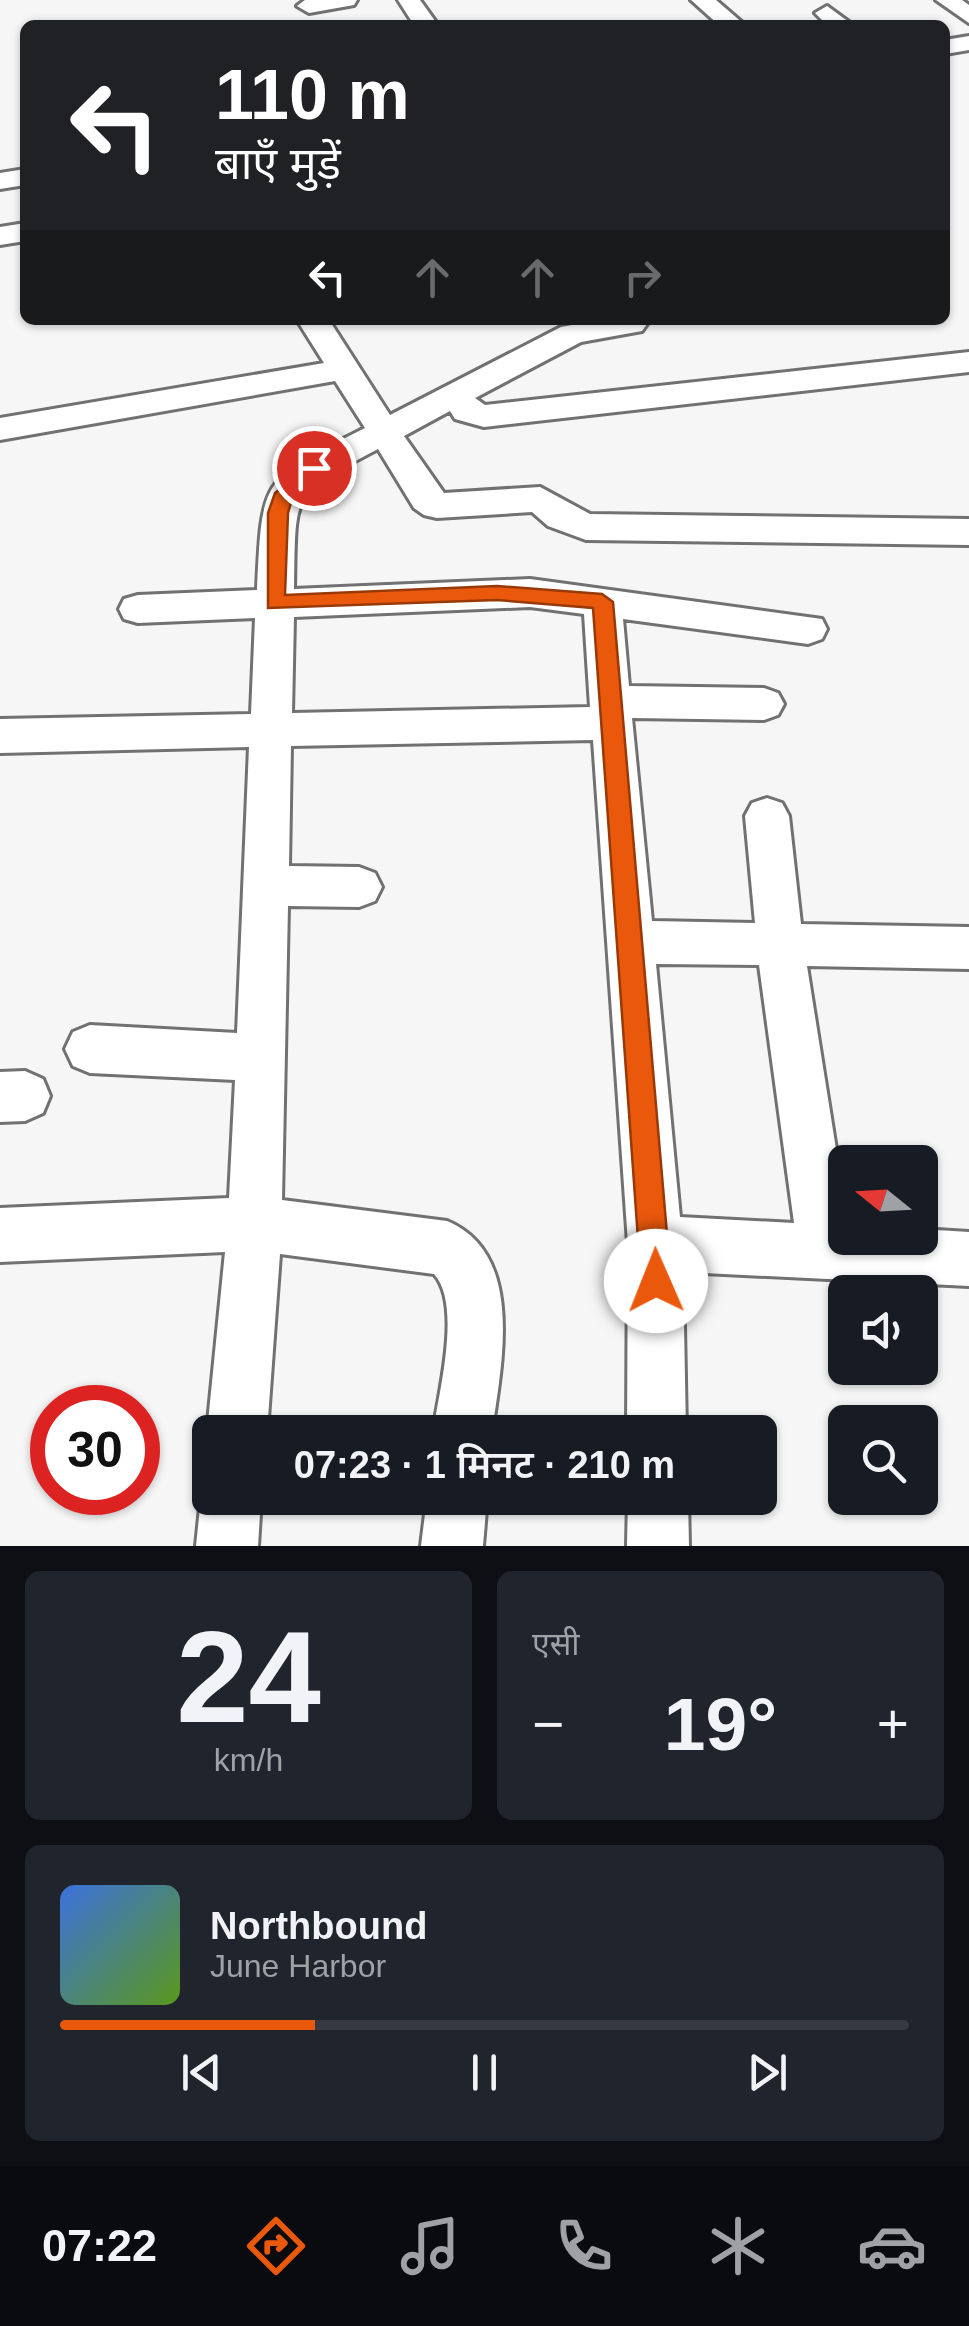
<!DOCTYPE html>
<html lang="hi">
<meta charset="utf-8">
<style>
body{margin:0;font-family:Helvetica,"Noto Sans Devanagari",sans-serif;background:#20242c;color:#f1f3f6;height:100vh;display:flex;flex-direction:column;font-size:38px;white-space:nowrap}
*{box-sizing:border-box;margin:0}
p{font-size:32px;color:#9ea1a6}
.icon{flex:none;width:55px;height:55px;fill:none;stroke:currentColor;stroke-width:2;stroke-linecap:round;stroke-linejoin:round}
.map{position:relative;height:1546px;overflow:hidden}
.sheet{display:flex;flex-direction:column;gap:25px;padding:25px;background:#0d0f14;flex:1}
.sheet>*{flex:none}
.top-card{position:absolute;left:20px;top:20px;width:930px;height:305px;border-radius:15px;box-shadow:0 2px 8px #0004;background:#202124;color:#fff;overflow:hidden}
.needle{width:65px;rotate:288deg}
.buttons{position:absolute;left:828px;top:1145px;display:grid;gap:20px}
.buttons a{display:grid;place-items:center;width:110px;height:110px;border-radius:15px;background:#171b24;box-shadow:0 2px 8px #0004;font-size:50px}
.speed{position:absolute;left:30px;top:1385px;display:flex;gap:20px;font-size:50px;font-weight:700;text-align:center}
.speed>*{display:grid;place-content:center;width:130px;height:130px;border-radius:50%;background:#171b24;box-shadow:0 2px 8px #0004;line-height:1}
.speed .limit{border:15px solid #d22;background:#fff;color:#111}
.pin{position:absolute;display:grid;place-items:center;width:85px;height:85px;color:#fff;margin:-42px;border:5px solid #fff;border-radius:50%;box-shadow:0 2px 10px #0007}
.me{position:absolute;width:110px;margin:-55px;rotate:359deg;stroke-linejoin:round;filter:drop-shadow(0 0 8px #0008)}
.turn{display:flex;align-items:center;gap:35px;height:210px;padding:0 30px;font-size:45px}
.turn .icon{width:130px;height:130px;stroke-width:2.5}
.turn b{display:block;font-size:70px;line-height:85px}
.lanes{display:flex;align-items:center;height:95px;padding:0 30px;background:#0003;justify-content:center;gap:50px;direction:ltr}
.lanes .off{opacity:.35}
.big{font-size:75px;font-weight:600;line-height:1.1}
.sheet .card{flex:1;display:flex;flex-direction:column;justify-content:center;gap:15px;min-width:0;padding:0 35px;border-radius:15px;background:#20242c}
.sheet .dial{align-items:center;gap:0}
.dial b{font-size:130px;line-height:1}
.song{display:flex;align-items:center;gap:30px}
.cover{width:120px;height:120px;border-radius:15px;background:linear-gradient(135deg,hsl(220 70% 55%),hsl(90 70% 35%))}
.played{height:10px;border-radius:5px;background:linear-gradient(90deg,#ea580c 30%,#363941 30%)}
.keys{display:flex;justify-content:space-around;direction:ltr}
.heat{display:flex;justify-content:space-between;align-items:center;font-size:55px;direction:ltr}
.sheet .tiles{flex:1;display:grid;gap:25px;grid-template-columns:1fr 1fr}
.card:last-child{grid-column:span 2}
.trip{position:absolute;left:192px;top:1415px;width:585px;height:100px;border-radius:15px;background:#171b24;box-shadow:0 2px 8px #0004;font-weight:600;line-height:100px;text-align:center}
.tab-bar{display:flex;height:160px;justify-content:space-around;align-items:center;background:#090b0e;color:#9ea1a6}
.tab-bar .icon{width:70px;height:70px}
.tab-bar .active{color:#ea580c}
.tab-bar b{font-size:45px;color:#f1f3f6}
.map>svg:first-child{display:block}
</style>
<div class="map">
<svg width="969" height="1546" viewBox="0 0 969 1546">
<rect width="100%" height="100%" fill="#f6f6f7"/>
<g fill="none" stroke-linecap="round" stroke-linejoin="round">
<defs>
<g id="street">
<path d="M357,0L354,5L309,13L297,6L305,0Z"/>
<path d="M398,0H420L438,25H414Z"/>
<path d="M691,0H716L745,25H719Z"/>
<path d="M936,0H962L969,5V23Z"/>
<path d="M827,6L853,25H827L815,13Z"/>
<path d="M969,36V50L945,54V40Z"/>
<path d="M25,169V185L0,189V173Z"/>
<path d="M25,223V241L0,245V227Z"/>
<path d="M297,320H329L390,415L561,327L599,320H644L647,324L642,331L581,342L475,398L485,405L969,352V372L484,427L455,419L450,411L404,436L444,493L540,487L590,514L969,519V545L586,540L548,526L532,512L437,518L424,515L414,508L378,449C289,496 296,490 294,589L530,579L822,619L827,629L822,639L808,644L623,619L629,686L764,688L778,693L784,704L778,715L764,720L632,718L652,921L755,923L745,816L752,803L767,798L782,803L789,816L801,924L969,927V969L807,966L845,1206V1238H920V1229L969,1232V1286L683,1272L686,1432H627L628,1243L593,740L291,746L289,866L359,867L375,873L382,887L375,901L359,907L288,906L282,1200L447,1221C526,1254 501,1366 492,1432H433C439,1392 462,1304 434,1274L280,1254L267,1432H210V1438L207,1432L225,1252L0,1262V1208L229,1198L235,1080L90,1073L73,1066L65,1049L73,1032L90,1025L237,1033L249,747L0,753V719L251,714L255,618L138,623L124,619L119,609L124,599L138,595L257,590C262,475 262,480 365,428L335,381L0,440V418L324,363ZM530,607L584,614L590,707L292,713L294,617ZM656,964L759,965L794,1223L680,1217Z"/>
<path d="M25,1071L43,1079L50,1096L43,1113L25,1121L0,1122V1072Z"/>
<path d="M209,1476L210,1498H261L258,1546H196L201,1498Z"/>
<path d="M427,1498H487L483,1546H421Z"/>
<path d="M628,1498H688L689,1546H627Z"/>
</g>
</defs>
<use href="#street" stroke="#717172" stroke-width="6"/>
<use href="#street" fill="#fff" fill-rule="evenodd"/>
</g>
<path fill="#ea580c" stroke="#983908" stroke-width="2.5" d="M314,462L324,468L293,496L288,513L285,595L497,586L602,594L613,602L671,1281L666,1292L656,1296L645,1292L641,1281L593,608L497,600L268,608V513L275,493Z"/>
</svg>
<div class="buttons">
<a><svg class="needle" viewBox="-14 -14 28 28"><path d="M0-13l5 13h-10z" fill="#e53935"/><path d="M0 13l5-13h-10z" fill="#9ea1a6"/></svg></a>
<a><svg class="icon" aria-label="sound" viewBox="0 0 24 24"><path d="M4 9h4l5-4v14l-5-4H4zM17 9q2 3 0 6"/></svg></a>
<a><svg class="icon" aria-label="search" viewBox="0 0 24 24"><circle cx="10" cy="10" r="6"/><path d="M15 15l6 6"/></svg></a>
</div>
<div class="speed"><div class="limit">30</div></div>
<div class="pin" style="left:314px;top:468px;background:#d93025"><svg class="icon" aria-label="arrive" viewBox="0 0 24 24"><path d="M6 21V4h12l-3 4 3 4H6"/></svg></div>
<svg class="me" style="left:656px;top:1281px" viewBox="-20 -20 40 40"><circle r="19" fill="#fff"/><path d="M0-13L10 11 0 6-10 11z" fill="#ea580c"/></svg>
<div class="trip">07:23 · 1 मिनट · 210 m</div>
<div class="top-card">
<div class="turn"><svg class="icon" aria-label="left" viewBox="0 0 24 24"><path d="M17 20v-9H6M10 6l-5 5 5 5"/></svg><div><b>110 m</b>बाएँ मुड़ें</div></div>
<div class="lanes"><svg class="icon" aria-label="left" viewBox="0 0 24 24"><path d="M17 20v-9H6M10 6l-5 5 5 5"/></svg><svg class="icon off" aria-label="ahead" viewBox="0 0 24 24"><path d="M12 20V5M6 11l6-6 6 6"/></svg><svg class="icon off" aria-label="ahead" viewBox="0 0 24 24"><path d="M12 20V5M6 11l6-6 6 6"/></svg><svg class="icon off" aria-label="right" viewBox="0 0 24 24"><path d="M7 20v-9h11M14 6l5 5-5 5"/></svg></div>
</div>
</div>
<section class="sheet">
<div class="tiles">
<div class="card dial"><b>24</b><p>km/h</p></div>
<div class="card"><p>एसी</p>
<div class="heat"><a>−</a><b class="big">19°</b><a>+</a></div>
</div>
<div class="card">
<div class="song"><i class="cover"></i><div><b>Northbound</b><p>June Harbor</p></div></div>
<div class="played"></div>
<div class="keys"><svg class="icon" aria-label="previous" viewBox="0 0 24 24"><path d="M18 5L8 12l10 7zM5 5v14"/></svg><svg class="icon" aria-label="pause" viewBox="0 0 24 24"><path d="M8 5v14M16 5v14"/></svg><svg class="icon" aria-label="next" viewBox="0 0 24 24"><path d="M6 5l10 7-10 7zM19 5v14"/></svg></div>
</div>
</div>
</section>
<nav class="tab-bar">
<b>07:22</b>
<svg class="icon active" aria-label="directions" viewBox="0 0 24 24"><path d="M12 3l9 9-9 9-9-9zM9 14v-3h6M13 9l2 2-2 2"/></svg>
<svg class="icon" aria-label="music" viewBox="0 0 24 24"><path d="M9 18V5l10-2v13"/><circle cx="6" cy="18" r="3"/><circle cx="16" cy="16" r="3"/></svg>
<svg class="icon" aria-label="phone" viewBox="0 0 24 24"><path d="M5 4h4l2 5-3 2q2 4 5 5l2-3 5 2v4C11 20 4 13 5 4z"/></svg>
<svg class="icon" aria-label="climate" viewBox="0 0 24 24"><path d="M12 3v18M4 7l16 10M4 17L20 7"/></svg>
<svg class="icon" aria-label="car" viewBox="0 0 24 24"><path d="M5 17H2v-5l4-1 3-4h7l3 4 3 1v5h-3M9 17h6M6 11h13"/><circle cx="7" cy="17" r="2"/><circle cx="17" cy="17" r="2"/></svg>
</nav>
